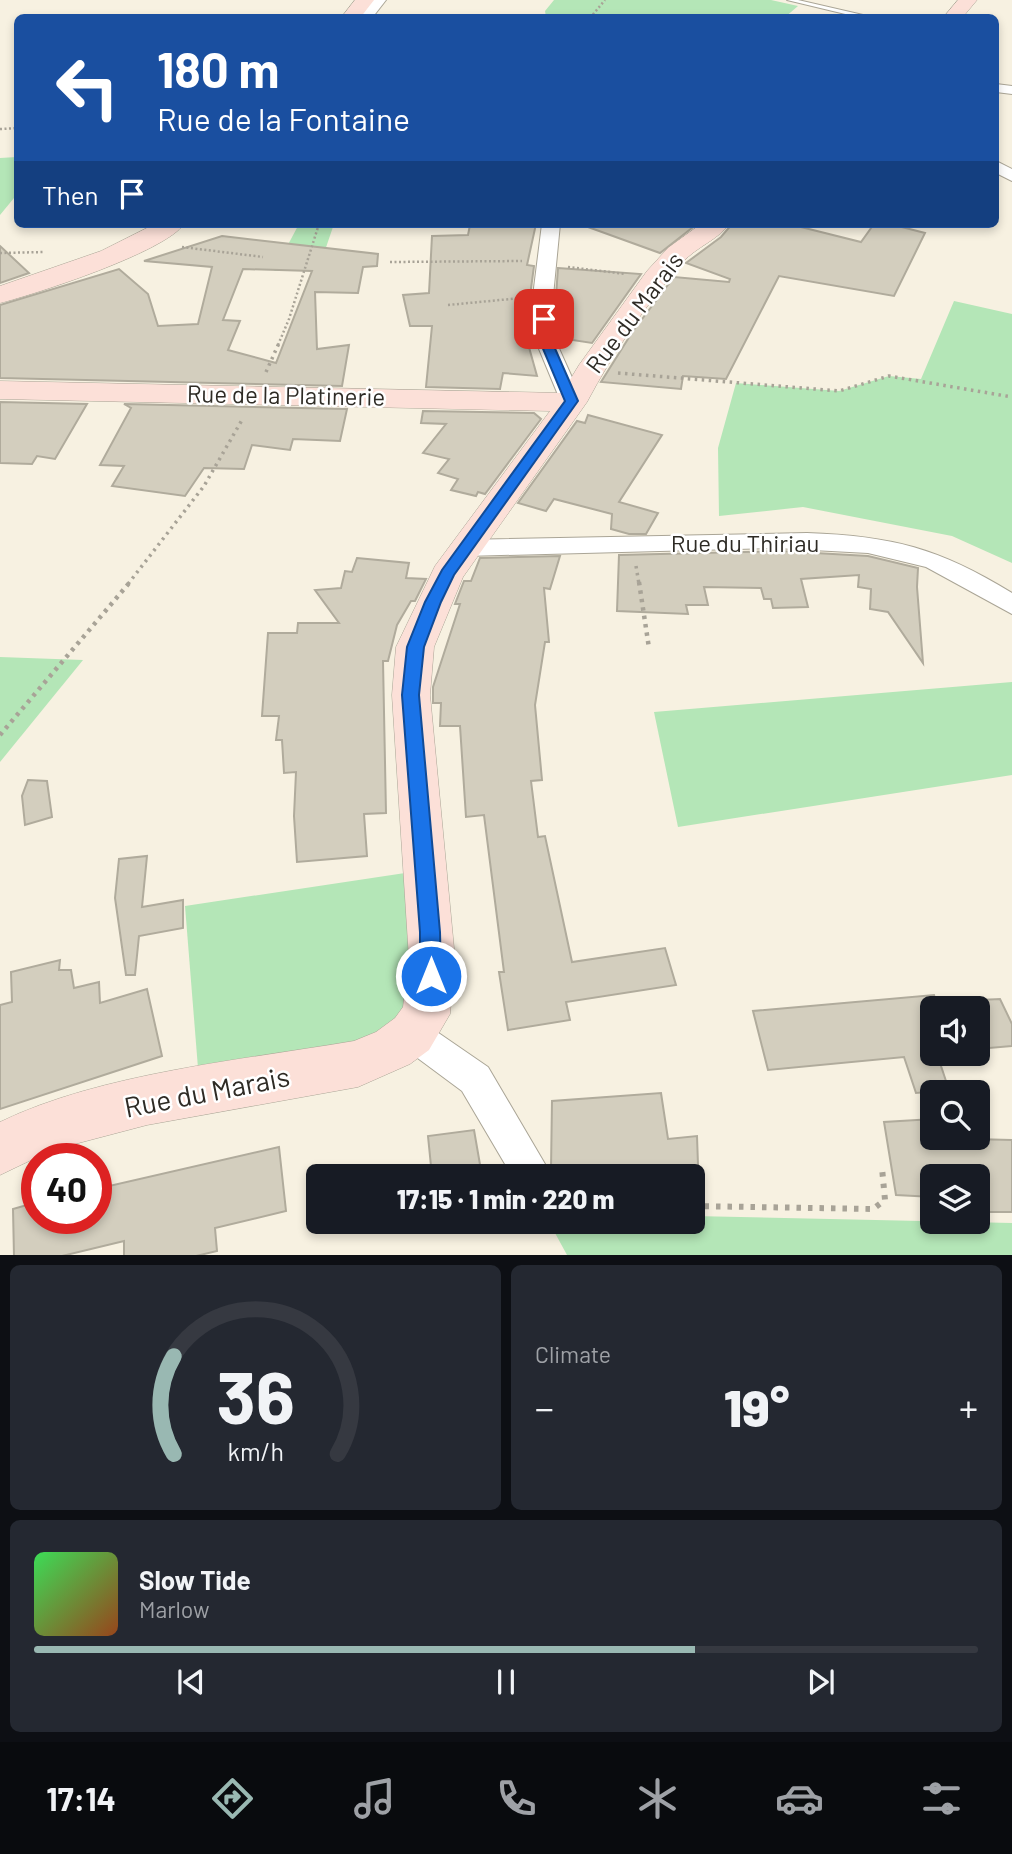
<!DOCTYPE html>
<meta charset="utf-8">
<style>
body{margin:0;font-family:Barlow,sans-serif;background:#242831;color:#f1f3f6;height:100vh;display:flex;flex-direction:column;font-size:26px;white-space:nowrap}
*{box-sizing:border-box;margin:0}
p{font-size:23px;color:#9ea1a6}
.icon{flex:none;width:38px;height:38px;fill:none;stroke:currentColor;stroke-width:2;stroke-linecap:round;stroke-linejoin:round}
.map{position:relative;height:1255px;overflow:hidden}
.details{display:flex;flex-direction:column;gap:10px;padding:10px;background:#0d0f14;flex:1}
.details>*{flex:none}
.top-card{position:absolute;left:14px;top:14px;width:985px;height:214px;border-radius:10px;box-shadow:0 4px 10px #0003;background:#1a4fa0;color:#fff;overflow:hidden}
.tools{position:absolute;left:920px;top:996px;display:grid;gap:14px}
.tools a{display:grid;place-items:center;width:70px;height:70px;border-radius:10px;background:#171b24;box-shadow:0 4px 10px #0003;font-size:35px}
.speed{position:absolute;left:21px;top:1143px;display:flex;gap:14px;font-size:35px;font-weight:700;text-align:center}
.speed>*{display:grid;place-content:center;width:91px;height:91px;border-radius:50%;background:#171b24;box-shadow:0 4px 10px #0003;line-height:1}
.speed .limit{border:10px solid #d22;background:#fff;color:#111}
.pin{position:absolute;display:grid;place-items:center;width:60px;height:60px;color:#fff;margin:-30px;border-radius:14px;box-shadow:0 4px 10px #0006}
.me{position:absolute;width:77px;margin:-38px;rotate:0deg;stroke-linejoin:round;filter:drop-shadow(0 0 5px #0008)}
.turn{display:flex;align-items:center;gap:24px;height:147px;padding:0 28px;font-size:32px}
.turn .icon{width:91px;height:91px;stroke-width:2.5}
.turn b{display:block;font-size:49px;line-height:60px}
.then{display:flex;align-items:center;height:66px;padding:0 28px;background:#0003;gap:14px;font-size:26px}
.big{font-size:52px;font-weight:800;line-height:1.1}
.details .widget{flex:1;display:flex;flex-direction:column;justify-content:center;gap:10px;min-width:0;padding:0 24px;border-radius:10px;background:#242831}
.details .dial{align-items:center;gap:0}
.dial svg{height:182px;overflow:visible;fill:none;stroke:#363941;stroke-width:7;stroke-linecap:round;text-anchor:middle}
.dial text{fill:#f1f3f6;stroke:none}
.song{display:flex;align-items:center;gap:21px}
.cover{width:84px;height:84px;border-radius:10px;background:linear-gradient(135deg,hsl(130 70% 55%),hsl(20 70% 35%))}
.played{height:7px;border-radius:4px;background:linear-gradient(90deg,#99b8b2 70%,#363941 70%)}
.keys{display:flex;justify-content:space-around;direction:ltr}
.heat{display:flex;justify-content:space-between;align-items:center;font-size:38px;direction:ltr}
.details .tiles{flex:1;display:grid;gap:10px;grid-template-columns:1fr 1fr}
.widget:last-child{grid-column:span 2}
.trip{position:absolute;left:306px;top:1164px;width:399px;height:70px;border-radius:10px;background:#171b24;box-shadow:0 4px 10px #0003;font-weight:800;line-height:70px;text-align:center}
.menu{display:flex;height:112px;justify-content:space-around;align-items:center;background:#090b0e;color:#9ea1a6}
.menu .icon{width:49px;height:49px}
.menu .selected{color:#99b8b2}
.menu b{font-size:32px;color:#f1f3f6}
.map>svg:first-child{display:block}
</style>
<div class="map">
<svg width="1012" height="1256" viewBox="0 0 1012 1256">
<rect width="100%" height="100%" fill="#f7f1e1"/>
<g fill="#b4e6b7">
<path d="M554,0H771L798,6L784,18L758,15L754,18L546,17L545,11Z"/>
<path d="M17,157V198H14L0,215V158Z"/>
<path d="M299,224H334L321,262L302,270L274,271Z"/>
<path d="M954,301L1012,314V563L952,536L803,507L719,516L718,448L736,383L839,391L889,376L921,379Z"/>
<path d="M0,657L83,660L0,762Z"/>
<path d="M1012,682V775L678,827L654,712Z"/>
<path d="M425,870L412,1034L200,1093L185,906Z"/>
<path d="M693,1216L1012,1223V1255H567L549,1222H693Z"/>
</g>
<g fill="#d3cebe" stroke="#b0ab9c" stroke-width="2" fill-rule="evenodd">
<path d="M536,224L527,265L534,266L530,296L534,334L525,333L537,376L503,373L500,389L426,387L432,326H410L403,295L429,293L432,236L468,235L470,225Z"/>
<path d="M588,224H697L660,253L588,227Z"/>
<path d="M732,224H789L861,242L874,224H890L925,233L894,296L779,276L726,379L683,376L681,389L601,382L633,331L674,277L729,282L730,279L686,263L721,237Z"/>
<path d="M222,236L378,254L377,266L363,267L358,293L315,292L317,349L349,345L342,386L0,378V305L119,269L148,294L158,326L198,324L212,267L144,261ZM243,269L312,271L276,363L228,350L240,321L223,320Z"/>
<path d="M0,246L29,273L0,283Z"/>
<path d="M558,268L641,274L592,343L559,338L556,296Z"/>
<path d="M0,402L87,404L55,459L37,456L32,464L0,463Z"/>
<path d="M124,404L347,409L340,441L293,439L290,450L252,445L244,469L204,468L185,496L112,486L124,466L100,465L131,408Z"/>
<path d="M423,411L534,413L541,419L485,494L478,492L476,496L451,490L458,479L438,473L449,459L423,453L446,424L421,423Z"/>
<path d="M588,415L662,435L619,502L658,513L646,534H629L611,529L612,514L554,499L546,511L518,503L577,421L585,423Z"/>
<path d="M780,551L868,556L918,568L917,587L923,663L888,612L870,609L871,589L858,587L859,575L801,579L808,607L773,608L771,599H764L761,588L704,587L708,605H686L688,614L617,611L619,555Z"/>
<path d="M560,556L550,589L544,588L549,642H545L535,705L542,780L531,781L538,837L545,836L572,962L665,948L676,985L566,1002L570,1020L508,1030L499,972H504L484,815L466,817L460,726H440L441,703H433V687L460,604H455L464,581H471L480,558Z"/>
<path d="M357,558L409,563L406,578L426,579L415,601H411L397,625L388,661H383L386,813L364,814L367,856L297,862L294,816L296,772L284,773L282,740H276L279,716H262L268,633H297L298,623H339L315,590L341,588L345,571L352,572Z"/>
<path d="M28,780L47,781L52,817L25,825L22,796Z"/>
<path d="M147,856L142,907L183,900V928L139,936L135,975H126L115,898L119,859Z"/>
<path d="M60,960L59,970H71L74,988L99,982L100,1003L147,989L162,1056L0,1109V1005L12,1002L11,972Z"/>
<path d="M934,995L936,1002L1000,999L1012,1024V1046L978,1049V1008H933V1054H937L949,1090L916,1093L904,1057L768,1070L753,1011Z"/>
<path d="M661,1093L668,1139L697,1136L698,1165L693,1166L694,1175L555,1176L551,1169L552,1101Z"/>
<path d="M933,1119V1138L1012,1140V1212H978V1176H933V1197L896,1195L884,1122Z"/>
<path d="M474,1130L482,1176H432L428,1136Z"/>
<path d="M279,1147L286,1211L215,1228L217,1251L196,1256H124V1241L62,1256H14L13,1209L37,1202V1218H96V1189Z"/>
</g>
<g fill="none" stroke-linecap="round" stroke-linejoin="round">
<defs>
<path id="lane" d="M787,0H798L876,18H862Z"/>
<g id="street">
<path d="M373,0H386L372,18H359Z"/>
<path d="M996,84L1012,86V94L996,92Z"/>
<path d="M996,161L1012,169V181L996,173Z"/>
<path d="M542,224H560L553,296L557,344L583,402L580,407H564L561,402L537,344L533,296Z"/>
<path d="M807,533C892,536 939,548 1012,593V614L926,567L868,553L776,548L465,556L456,554L453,548L456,542L465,540Z"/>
<path d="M412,1018L424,1023L488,1067L552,1176H512L462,1091L400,1045L395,1034L400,1023Z"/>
</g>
<g id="secondary">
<path d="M355,0H374L360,18H341Z"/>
<path d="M958,0H977L962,18H943Z"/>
<path d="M155,224H184C165,252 36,294 0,303V286L101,251Z"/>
<path d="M701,224H729C718,240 696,247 683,262C646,304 613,353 587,402L463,577L434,647L430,695L455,959L450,1014L429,1050L410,1064L358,1087L147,1125L52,1150L0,1175V1122C101,1073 243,1060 354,1041L376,1032L395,1018L403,1007L409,959L392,695L396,647L435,566L550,411L0,399V381L562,393L579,365L647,271L668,248Z"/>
</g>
</defs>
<use href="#lane" stroke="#aaa596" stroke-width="2"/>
<use href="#street" stroke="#aaa596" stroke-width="2"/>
<use href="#secondary" stroke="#aaa596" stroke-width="1"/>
<g stroke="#a8a397" stroke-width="2.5" stroke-dasharray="2 2.5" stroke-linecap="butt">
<path d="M590,18L605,0"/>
<path d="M0,129L18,128"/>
<path d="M182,247L263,257"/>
<path d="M0,253L45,252"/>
<path d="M390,262L522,261"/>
<path d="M568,267L626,274"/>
<path d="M448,305L521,298"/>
<path d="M278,345L289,319L319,224"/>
</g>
<g stroke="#a8a397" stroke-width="3.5" stroke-dasharray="2.5 4.5" stroke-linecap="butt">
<path d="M266,372L279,343"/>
<path d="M618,373L839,391L889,376L1012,397"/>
<path d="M636,566L639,584"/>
<path d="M128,584L204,486L242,420"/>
</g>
<g stroke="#a8a397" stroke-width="4.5" stroke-dasharray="3.5 5" stroke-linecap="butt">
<path d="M639,582L649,648"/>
<path d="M0,735L130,582"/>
</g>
<path stroke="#a8a397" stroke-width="6" stroke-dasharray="4.5 7" stroke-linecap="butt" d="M693,1206L873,1209L885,1200L882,1168"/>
<use href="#lane" fill="#fff" fill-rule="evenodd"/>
<use href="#street" fill="#fff" fill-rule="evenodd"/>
<use href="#secondary" fill="#fce0d8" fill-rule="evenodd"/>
</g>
<path fill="#1a73e8" stroke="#114b97" stroke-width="2" d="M544,316L550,319L553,344L578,401L454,575L441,602L424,647L419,695L440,932L441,976L438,983L431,985L423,983L420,976V932L402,695L407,647L425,602L442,570L565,401L541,344L538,319Z"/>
<g text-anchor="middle" stroke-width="5" stroke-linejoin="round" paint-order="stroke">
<g font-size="24" fill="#2e2b25" stroke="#fff">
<text transform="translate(635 313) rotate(-53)" y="8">Rue du Marais</text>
<text transform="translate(286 396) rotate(1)" y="8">Rue de la Platinerie</text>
<text x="745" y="552">Rue du Thiriau</text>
</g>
<g font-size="28" fill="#2e2b25" stroke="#fff">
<text transform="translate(207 1092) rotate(-11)" y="10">Rue du Marais</text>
</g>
</g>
</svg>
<div class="tools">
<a><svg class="icon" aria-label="sound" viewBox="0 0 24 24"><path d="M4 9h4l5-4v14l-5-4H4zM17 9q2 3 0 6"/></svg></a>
<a><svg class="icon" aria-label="search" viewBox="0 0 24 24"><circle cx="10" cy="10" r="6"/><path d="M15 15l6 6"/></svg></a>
<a><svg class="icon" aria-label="layers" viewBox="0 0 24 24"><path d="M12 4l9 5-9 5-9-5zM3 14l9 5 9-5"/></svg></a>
</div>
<div class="speed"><div class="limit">40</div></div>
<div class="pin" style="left:544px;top:319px;background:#d93025"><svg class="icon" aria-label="arrive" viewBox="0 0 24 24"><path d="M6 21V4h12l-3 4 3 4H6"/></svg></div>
<svg class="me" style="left:431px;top:976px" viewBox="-20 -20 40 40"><circle r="17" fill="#1a73e8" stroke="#fff" stroke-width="3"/><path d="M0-11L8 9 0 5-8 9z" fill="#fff"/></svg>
<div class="trip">17:15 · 1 min · 220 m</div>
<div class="top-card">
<div class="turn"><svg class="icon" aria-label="left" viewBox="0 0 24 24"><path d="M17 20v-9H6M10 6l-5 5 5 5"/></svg><div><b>180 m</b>Rue de la Fontaine</div></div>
<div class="then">Then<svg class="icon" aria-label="arrive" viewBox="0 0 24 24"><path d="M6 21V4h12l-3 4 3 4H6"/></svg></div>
</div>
</div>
<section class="details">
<div class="tiles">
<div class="widget dial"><svg viewBox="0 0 100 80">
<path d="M14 69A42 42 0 1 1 86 69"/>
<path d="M14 69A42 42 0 0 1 14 26" stroke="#99b8b2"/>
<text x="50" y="56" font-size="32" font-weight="700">36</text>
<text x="50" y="72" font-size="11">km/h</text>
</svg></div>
<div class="widget"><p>Climate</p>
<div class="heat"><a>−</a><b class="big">19°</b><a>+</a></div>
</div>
<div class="widget">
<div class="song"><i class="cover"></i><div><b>Slow Tide</b><p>Marlow</p></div></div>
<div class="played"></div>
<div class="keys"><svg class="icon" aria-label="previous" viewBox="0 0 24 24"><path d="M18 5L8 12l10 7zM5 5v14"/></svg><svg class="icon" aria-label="pause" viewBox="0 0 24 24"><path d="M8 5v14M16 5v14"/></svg><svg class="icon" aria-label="next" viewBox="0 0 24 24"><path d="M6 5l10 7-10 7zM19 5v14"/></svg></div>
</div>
</div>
</section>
<nav class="menu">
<b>17:14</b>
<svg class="icon selected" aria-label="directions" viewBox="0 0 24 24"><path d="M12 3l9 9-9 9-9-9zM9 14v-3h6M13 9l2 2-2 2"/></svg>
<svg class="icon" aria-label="music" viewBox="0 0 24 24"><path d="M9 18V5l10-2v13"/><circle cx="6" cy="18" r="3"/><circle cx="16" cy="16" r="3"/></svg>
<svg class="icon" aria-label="phone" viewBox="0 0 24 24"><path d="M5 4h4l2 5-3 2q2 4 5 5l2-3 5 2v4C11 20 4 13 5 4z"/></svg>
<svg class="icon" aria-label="climate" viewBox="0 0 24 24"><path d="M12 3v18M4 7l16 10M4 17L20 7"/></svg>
<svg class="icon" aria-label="car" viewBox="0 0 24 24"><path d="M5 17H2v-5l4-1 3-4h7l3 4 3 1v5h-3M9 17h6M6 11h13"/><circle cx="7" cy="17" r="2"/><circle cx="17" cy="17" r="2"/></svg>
<svg class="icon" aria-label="filters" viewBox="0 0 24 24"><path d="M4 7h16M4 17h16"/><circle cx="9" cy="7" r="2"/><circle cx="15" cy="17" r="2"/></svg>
</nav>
